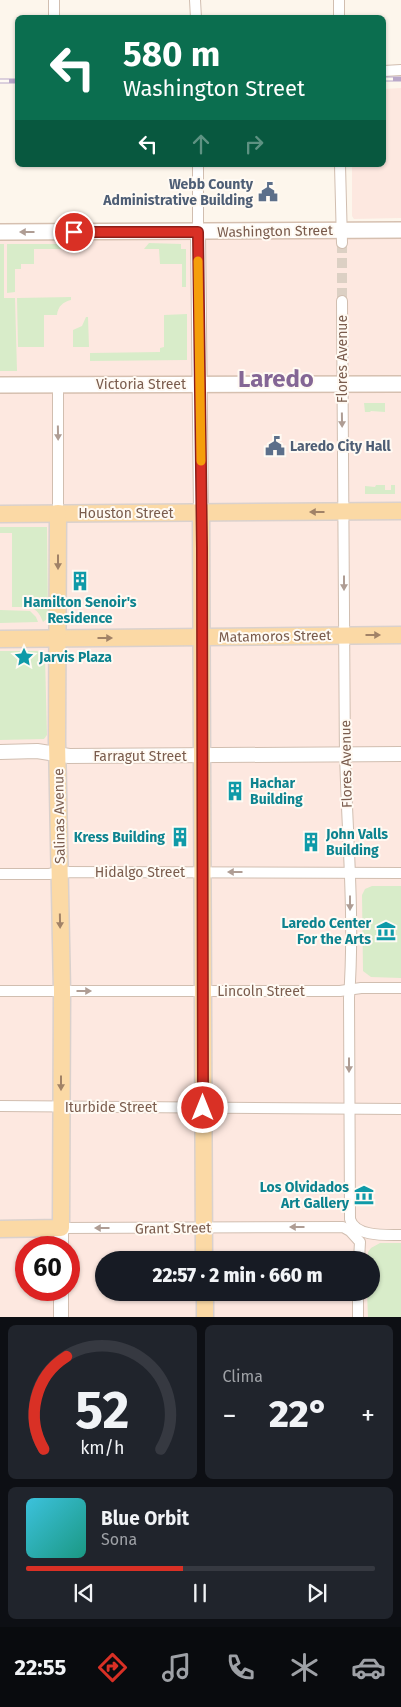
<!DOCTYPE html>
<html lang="es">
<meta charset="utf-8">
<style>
body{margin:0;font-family:"Fira Sans",sans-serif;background:#20242c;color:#f1f3f6;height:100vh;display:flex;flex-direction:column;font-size:19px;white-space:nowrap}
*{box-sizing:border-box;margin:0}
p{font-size:16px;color:#9ea1a6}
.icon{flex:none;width:28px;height:28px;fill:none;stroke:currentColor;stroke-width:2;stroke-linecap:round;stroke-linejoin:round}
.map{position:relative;height:1317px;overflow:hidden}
.drawer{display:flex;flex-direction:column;gap:8px;padding:8px;background:#0d0f14;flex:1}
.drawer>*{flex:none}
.top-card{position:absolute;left:15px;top:15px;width:371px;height:152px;border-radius:8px;box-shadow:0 1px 4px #0004;background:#0b6e4f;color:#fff;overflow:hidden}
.speed{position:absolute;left:15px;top:1236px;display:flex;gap:10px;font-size:25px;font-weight:700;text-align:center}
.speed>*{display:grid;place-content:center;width:65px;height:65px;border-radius:50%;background:#171b24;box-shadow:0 1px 4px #0004;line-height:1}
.speed .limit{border:8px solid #d22;background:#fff;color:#111}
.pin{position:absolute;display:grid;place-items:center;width:42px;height:42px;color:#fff;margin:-21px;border:2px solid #fff;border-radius:50%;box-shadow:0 1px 5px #0007}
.me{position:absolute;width:55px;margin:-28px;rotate:0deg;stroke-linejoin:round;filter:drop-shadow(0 0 4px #0008)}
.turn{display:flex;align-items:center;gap:18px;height:105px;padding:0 25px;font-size:22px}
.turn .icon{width:65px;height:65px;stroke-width:2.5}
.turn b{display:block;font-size:35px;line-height:42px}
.lanes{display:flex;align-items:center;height:48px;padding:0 25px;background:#0003;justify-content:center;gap:25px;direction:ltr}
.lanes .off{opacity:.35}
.big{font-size:38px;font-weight:800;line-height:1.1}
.drawer .widget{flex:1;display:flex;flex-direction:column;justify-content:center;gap:8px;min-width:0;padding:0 18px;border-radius:8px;background:#20242c}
.drawer .dial{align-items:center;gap:0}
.dial svg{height:130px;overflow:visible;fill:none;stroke:#363941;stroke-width:7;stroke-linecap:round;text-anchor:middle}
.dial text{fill:#f1f3f6;stroke:none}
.song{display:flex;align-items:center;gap:15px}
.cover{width:60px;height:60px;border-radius:8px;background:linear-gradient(135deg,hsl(190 70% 55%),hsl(170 70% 35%))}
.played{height:5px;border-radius:2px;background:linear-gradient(90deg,#d93025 45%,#363941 45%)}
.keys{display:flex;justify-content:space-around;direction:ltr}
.heat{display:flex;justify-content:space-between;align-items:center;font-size:28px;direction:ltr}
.drawer .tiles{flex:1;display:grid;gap:8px;grid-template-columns:1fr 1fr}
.widget:last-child{grid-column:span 2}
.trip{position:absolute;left:95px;top:1251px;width:285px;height:50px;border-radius:25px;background:#171b24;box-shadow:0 1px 4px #0004;font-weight:800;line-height:50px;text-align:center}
.menu{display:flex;height:80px;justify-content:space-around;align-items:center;background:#090b0e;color:#9ea1a6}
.menu .icon{width:35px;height:35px}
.menu .on{color:#d93025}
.menu b{font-size:22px;color:#f1f3f6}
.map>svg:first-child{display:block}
</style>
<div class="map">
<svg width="401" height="1317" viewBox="0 0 401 1317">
<rect width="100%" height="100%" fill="#fdf6ec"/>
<g fill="#fde8e0" fill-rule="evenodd">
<path d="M401,88V218L354,219L352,216V165H384V89Z"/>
<path d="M401,230V1317H0V232ZM26,1248H69V1290H26ZM104,1260H371V1292H104Z"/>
</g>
<g fill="#d8ecc9">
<path d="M149,243L181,244V249H186V287H182V264H160L159,249H144Z"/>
<path d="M0,244H4V298H15L17,371H0Z"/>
<path d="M7,244H79V249H34V264H21V269H15V292L7,293Z"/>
<path d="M71,297V300C63,302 58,306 57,315H44V347H18L17,298Z"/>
<path d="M187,314V360L90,361V353L160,352V348L164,347V315Z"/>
<path d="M86,317H88L89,347H73V330L82,326Z"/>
<path d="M364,403H385V412L371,411L370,412H365Z"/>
<path d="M376,485H385V490H391V485H395V494H365V486L375,487Z"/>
<path d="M0,527H47L48,618L43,622C37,605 29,607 12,607V533H0Z"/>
<path d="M0,610L30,611L36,617L38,622L0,623Z"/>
<path d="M0,651H37L44,653L45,657L47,735L44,739L0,740Z"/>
<path d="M372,886H401V978L371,977L363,971L362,895L365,889Z"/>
<path d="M380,1243H401V1317H368L367,1293L371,1292V1260H368V1252L371,1248Z"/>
</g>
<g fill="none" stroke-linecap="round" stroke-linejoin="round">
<path stroke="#dcd0c4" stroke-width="10" stroke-dasharray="10 5" stroke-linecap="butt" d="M342,243V301"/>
<defs>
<g id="minor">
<path d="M195,0L196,18"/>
<path d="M339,0V18"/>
<path d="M54,18V0"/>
<path d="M384,71L401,70"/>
<path d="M340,165L342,243"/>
<path d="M198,232V165"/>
<path d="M342,301C344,452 343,602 345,752C347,834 355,917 349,998L350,1219C355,1237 386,1235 401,1235"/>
<path d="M58,385V513"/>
<path d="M0,874H49L60,872L401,873"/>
<path d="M0,991H340L361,988H401"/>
<path d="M0,1106L401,1109"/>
<path d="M61,1228L343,1227L350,1231L360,1242L359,1260"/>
<path d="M358,1292V1317"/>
</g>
<g id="tertiary">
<path d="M198,232L201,513"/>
<path d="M0,752L37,751L69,756L401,754"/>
<path d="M61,1228V1248"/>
<path d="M61,1290V1317"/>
</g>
<g id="secondary">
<path d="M0,232L401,230"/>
<path d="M0,385L401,384"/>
</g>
<g id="primary">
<path d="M201,513L204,1260"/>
<path d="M0,514L401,511"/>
<path d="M0,639L401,635"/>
<path d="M0,1229L61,1228L62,991L57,741L58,513"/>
<path d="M205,1292V1317"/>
</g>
</defs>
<use href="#minor" stroke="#d1beb0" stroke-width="12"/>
<use href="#tertiary" stroke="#d1beb0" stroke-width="16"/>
<use href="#secondary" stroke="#d6c0b0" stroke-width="18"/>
<use href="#primary" stroke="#dad1cd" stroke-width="19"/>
<use href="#minor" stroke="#fff" stroke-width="10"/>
<use href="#tertiary" stroke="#fff" stroke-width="14"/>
<use href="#secondary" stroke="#fff" stroke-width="15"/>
<use href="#primary" stroke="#fbd9a5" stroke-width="16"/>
<defs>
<g id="rail">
<path d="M384,79H401"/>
<path d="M0,81H18"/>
</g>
</defs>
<use href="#rail" stroke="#b9a8c9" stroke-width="5"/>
<use href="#rail" stroke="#fffaf3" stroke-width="3" stroke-dasharray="9" stroke-linecap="butt"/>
</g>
<defs><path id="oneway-solid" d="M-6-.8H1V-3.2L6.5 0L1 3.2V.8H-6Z" transform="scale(1.25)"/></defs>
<g fill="#af9d94">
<use href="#oneway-solid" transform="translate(27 232) rotate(180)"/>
<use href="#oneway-solid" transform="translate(342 420) rotate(89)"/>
<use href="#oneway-solid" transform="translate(58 433) rotate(89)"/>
<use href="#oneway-solid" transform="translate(344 583) rotate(90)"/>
<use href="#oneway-solid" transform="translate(235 872) rotate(-180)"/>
<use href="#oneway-solid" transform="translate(350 903) rotate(90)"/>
<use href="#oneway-solid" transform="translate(84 991)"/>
<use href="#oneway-solid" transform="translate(349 1065) rotate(90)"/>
<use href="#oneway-solid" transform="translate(297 1227) rotate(180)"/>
<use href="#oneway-solid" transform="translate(102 1228) rotate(180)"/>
</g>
<g fill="#a18267">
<use href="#oneway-solid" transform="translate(317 512) rotate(180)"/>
<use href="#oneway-solid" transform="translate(58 562) rotate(90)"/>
<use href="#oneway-solid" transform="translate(373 635)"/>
<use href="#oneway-solid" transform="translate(105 638)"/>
<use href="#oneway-solid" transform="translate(60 921) rotate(89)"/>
<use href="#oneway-solid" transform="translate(61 1083) rotate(90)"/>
</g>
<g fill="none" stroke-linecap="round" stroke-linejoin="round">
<defs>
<path id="route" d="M74,232H198L202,548L203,1108"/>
</defs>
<use href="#route" stroke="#8d1f18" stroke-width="12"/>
<use href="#route" stroke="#d93025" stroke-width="9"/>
<path stroke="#f59e0b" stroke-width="9" d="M198,261L201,461"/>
</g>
<defs>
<symbol id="civic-bare" viewBox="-9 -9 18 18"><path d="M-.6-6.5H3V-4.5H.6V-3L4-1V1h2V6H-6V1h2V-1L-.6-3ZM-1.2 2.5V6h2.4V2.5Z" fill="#5c6f8a" stroke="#fffaf3" stroke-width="2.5" paint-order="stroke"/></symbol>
<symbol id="building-bare" viewBox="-9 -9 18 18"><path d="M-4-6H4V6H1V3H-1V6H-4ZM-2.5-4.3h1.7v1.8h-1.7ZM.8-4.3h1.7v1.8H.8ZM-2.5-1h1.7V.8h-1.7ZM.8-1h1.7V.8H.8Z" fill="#0f9aa8" stroke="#fffaf3" stroke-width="2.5" paint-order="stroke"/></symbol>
<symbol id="sight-bare" viewBox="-9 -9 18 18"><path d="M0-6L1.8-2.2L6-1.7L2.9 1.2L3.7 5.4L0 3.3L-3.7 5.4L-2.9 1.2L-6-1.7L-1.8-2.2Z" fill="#0f9aa8" stroke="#fffaf3" stroke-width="2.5" paint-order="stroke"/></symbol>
<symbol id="museum-bare" viewBox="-9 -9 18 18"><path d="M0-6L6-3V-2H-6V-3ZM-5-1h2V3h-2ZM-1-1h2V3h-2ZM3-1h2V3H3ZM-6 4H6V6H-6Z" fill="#0f9aa8" stroke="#fffaf3" stroke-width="2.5" paint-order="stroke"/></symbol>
</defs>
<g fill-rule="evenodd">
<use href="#civic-bare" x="254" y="178" width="28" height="28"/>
<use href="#civic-bare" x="261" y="432" width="28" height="28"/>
<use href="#building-bare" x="66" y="567" width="28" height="28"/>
<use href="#sight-bare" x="10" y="643" width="28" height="28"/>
<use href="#building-bare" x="221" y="777" width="28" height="28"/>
<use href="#building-bare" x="166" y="823" width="28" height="28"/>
<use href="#building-bare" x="297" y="828" width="28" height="28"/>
<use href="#museum-bare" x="372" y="917" width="28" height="28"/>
<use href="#museum-bare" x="350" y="1181" width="28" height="28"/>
</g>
<g text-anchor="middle" stroke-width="4" stroke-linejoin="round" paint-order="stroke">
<g font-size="14" font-weight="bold" fill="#4e5e75" stroke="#fffaf3" text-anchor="end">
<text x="253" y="189">Webb County<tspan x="253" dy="16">Administrative Building</tspan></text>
<text x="290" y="451" text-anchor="start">Laredo City Hall</text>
</g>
<g font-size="14" fill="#7a5c4d" stroke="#fffaf3">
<text transform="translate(275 231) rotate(-1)" y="5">Washington Street</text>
<text transform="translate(342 359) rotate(-90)" y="5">Flores Avenue</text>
<text x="141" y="389">Victoria Street</text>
<text x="126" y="518">Houston Street</text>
<text transform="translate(275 636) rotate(-1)" y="5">Matamoros Street</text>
<text x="140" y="761">Farragut Street</text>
<text transform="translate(346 764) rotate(-91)" y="5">Flores Avenue</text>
<text transform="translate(59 816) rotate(-91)" y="5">Salinas Avenue</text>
<text x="140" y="877">Hidalgo Street</text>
<text x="261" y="996">Lincoln Street</text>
<text x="111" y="1112">Iturbide Street</text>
<text transform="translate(173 1228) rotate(-1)" y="5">Grant Street</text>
</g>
<g font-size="14" font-weight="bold" fill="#0d838f" stroke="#fffaf3" text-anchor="start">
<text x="80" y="607" text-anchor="middle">Hamilton Senoir's<tspan x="80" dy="16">Residence</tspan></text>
<text x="39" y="662">Jarvis Plaza</text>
<text x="250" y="788">Hachar<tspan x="250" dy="16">Building</tspan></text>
<text x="326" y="839">John Valls<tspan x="326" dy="16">Building</tspan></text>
<text x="165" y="842" text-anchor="end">Kress Building</text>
<text x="371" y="928" text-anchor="end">Laredo Center<tspan x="371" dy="16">For the Arts</tspan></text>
<text x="349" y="1192" text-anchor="end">Los Olvidados<tspan x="349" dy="16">Art Gallery</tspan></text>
</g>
<g font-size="24" font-weight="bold" fill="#846695" stroke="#fffaf3">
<text x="276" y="387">Laredo</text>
</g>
</g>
</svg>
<div class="speed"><div class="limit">60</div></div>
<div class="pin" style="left:74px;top:232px;background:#d93025"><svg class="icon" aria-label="arrive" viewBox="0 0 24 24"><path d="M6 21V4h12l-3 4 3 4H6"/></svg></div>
<svg class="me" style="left:203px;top:1108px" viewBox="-20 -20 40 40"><circle r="17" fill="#d93025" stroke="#fff" stroke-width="3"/><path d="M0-11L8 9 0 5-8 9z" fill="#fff"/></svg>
<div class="trip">22:57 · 2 min · 660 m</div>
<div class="top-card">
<div class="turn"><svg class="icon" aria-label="left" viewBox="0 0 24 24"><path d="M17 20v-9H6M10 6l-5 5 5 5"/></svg><div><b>580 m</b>Washington Street</div></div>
<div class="lanes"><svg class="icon" aria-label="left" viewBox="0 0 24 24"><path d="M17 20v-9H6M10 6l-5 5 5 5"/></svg><svg class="icon off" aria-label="ahead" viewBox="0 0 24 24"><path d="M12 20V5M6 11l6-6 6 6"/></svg><svg class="icon off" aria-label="right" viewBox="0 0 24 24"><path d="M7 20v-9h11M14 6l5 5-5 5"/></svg></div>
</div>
</div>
<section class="drawer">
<div class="tiles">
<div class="widget dial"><svg viewBox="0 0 100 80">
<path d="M14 69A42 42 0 1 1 86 69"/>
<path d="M14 69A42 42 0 0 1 28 12" stroke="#d93025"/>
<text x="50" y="56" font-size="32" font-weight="700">52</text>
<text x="50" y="72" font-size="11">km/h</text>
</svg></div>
<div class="widget"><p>Clima</p>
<div class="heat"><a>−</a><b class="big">22°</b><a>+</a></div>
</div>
<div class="widget">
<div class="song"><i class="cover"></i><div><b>Blue Orbit</b><p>Sona</p></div></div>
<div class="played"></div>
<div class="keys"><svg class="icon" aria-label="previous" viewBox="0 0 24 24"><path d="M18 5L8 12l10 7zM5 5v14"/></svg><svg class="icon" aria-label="pause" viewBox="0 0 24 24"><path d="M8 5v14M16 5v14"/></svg><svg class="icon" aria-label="next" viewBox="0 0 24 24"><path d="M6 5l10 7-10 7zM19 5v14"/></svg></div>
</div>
</div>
</section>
<nav class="menu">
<b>22:55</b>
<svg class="icon on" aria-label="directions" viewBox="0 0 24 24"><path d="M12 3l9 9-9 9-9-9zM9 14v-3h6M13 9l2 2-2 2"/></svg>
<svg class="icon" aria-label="music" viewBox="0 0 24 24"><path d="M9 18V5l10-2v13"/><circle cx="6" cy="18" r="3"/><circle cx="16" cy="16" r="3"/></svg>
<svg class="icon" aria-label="phone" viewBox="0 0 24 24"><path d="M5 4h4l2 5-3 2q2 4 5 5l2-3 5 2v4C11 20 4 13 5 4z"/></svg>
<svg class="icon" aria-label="climate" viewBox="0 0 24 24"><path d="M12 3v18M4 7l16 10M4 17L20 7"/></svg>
<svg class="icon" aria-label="car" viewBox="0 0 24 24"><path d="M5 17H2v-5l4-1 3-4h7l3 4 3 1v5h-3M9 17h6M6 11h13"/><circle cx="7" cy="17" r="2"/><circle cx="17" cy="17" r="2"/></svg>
</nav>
